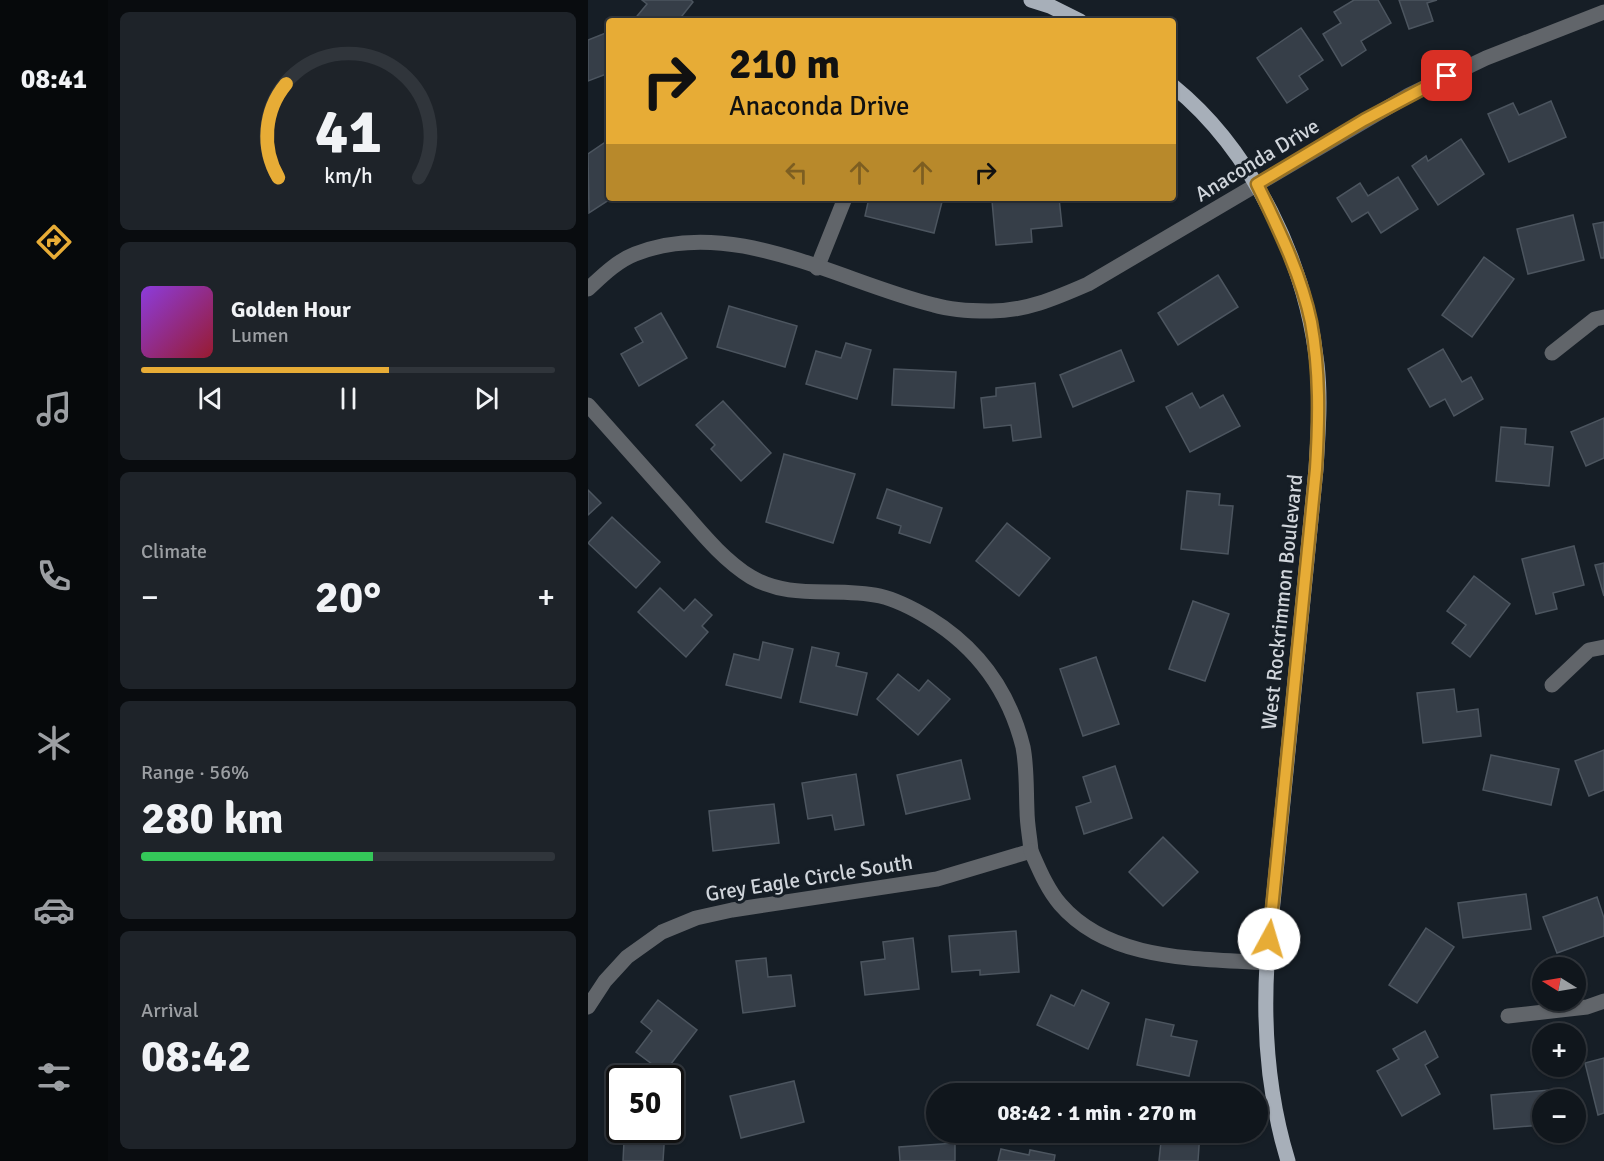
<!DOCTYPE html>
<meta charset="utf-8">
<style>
body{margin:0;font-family:Signika,sans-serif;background:#1e2329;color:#f1f3f6;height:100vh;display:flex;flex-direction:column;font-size:22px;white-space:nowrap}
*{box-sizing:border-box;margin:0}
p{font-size:20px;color:#9c9fa3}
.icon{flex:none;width:33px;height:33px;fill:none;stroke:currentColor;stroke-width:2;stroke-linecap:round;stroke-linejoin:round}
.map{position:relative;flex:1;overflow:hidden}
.drawer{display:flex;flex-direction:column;gap:12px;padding:12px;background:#090c0f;width:480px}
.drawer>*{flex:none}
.banner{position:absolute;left:18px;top:18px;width:570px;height:183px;border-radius:6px;box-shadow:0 2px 4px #0004,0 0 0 2px #30353b;background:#e7ac36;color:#111;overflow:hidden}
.needle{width:39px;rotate:281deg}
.tools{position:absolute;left:944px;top:957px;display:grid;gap:12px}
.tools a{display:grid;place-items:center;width:54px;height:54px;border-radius:50%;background:#10161c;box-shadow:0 2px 4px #0004,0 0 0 2px #30353b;font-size:30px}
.speed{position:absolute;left:18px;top:1065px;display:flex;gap:12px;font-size:30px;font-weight:700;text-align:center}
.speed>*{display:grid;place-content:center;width:78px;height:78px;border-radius:50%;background:#10161c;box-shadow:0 2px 4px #0004,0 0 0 2px #30353b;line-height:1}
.speed .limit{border:3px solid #111;border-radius:9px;background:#fff;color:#111}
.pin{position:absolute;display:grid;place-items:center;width:51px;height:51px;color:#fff;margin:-26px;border-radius:12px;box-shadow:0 3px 9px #0006}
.me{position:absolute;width:66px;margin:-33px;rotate:6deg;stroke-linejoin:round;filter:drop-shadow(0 0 4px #0008)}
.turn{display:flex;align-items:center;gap:21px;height:126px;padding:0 24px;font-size:27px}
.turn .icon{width:78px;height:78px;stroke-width:2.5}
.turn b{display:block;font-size:42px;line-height:51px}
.lanes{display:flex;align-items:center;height:57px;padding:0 24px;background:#0003;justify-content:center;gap:30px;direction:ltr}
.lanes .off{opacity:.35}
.big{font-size:45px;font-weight:700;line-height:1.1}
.drawer .card{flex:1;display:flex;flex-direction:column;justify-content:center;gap:9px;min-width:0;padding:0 21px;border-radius:9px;background:#1e2329}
.drawer .dial{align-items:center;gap:0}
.dial svg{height:156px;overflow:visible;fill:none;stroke:#30353b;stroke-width:7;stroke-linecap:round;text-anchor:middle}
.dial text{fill:#f1f3f6;stroke:none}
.song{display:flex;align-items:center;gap:18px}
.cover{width:72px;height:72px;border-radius:9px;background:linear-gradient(135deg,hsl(270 70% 55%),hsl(350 70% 35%))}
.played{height:6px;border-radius:3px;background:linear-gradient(90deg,#e7ac36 60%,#30353b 60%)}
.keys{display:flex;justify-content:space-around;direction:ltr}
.heat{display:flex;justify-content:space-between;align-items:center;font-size:33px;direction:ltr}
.charge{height:9px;border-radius:4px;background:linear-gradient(90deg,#34c759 56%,#30353b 0)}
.trip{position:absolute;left:338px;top:1083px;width:342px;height:60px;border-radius:30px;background:#10161c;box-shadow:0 2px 4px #0004,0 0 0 2px #30353b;font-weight:700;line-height:60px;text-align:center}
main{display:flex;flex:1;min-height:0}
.tab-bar{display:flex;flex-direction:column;width:108px;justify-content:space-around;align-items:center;background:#06090b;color:#9c9fa3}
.tab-bar .icon{width:42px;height:42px}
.tab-bar .current{color:#e7ac36}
.tab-bar b{font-size:27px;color:#f1f3f6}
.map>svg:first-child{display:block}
</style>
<main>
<nav class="tab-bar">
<b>08:41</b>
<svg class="icon current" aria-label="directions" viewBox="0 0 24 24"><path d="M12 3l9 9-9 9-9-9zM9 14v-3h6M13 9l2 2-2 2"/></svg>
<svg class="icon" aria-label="music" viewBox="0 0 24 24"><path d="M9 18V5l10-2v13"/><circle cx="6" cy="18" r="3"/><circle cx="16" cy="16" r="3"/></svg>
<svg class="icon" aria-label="phone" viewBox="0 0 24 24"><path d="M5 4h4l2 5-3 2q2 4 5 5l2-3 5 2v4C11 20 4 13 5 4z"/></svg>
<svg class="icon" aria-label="climate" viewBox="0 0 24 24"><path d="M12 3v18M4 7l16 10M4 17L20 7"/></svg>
<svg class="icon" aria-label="car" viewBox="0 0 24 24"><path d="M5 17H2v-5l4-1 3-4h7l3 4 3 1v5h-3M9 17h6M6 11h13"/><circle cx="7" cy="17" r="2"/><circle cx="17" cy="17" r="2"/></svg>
<svg class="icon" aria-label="filters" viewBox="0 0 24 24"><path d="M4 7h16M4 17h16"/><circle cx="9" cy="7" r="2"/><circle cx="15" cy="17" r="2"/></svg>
</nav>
<section class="drawer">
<div class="card dial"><svg viewBox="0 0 100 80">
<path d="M14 69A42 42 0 1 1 86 69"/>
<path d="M14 69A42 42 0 0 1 18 21" stroke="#e7ac36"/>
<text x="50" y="56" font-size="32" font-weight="700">41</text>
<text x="50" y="72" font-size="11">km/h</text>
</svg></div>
<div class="card">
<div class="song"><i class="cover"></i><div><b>Golden Hour</b><p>Lumen</p></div></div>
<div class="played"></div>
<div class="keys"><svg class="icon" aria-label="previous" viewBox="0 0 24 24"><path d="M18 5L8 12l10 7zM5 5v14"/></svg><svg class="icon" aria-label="pause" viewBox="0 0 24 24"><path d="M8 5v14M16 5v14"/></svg><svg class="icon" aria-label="next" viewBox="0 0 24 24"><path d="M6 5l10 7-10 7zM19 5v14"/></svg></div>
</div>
<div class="card"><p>Climate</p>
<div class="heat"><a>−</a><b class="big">20°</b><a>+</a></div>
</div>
<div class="card"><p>Range · 56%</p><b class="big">280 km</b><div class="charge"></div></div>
<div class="card"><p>Arrival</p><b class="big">08:42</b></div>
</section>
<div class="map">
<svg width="1016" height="1161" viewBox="0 0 1016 1161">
<rect width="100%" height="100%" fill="#161e26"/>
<g fill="#363e48" stroke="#4c555f" stroke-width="1.5">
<path d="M54,0H103L105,2L90,21H45L59,4Z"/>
<path d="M766,0H790L803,23L773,41L778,50L754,66L735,34L753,23L746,12Z"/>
<path d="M811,0H849L839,3L845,21L821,29Z"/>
<path d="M713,28L735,60L711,76L720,89L699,103L669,58Z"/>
<path d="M20,32L21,73L0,81V40Z"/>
<path d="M963,101L978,137L921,162L900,114L925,103L931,115Z"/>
<path d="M873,139L896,174L850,205L824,166L838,156L840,161Z"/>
<path d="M16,143L21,150V198H24L1,213L0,154Z"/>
<path d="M810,177L830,209L793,233L780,212L764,222L749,198L772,183L780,196Z"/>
<path d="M281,198H355L346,233L277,216Z"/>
<path d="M431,198H471L474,226L443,229L444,242L408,245L404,201Z"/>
<path d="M985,215L996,260L940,274L929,229Z"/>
<path d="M1016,222V258H1013L1005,224Z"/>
<path d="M896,257L926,279L884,337L854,315Z"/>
<path d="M630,275L650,307L590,345L570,313Z"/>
<path d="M141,306L209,326L197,367L129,347Z"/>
<path d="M73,313L99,358L51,386L33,354L55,342L47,328Z"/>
<path d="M258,343L283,350L269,399L218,384L228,351L253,358Z"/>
<path d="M855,349L874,382L883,377L895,399L866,416L857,399L842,407L820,369Z"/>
<path d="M533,350L546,381L485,407L472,375Z"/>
<path d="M306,369L368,372L366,408L304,405Z"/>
<path d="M447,383L453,437L425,441L423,425L396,428L393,398L408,396V388Z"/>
<path d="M604,393L612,408L635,395L652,426L602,452L578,407Z"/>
<path d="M135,401L183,453L153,481L123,449L127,445L108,425Z"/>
<path d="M1016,418V458L998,466L983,432Z"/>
<path d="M913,427L938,429L937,444L965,447L961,486L908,481Z"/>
<path d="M196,454L267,474L245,543L178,522Z"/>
<path d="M299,489L354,508L342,543L311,533L313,526L289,518Z"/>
<path d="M0,490L13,503L0,515Z"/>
<path d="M599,491L632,494L631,505L645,506L640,554L593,549Z"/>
<path d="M24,517L72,562L48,588L0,543Z"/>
<path d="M419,523L462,558L431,596L388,561Z"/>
<path d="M986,546L996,585L965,593L969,609L948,614L934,559Z"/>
<path d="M1016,563V596L1007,565Z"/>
<path d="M886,576L922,604L882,657L864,643L878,625L859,611Z"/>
<path d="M72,588L96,611L107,599L124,615L114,626L120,632L98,657L50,612Z"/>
<path d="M605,601L641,614L617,681L581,669Z"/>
<path d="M175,642L205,649L193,698L138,685L146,654L171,660Z"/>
<path d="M224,647L251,653L248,666L279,673L269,715L212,702Z"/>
<path d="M508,657L531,724L495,736L472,669Z"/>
<path d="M310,674L331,691L340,680L362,699L330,735L289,699Z"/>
<path d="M866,689L869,712L890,709L893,736L835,743L829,693Z"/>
<path d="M1016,750V790L1001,796L987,761Z"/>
<path d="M903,755L971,769L963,805L895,790Z"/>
<path d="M373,760L382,799L318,814L309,775Z"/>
<path d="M527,766L544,818L496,834L488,807L503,802L495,777Z"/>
<path d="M268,774L276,825L247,830L244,815L220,819L214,783Z"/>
<path d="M186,804L191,843L125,851L121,811Z"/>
<path d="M575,837L610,872L575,906L541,872Z"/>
<path d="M938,894L943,929L875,938L870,903Z"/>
<path d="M1009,897L1016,918V936L969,953L955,917Z"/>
<path d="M838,928L866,947L829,1003L801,985Z"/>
<path d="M428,931L431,972L392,975V970L364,972L361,936Z"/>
<path d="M325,938L331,989L277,995L273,962L297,959L295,942Z"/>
<path d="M178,958L180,977L203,975L207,1006L155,1013L148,961Z"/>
<path d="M494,990L521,1003L500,1049L449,1025L463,995L486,1006Z"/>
<path d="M70,1000L109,1030L76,1073L48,1052L64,1031L53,1022Z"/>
<path d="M558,1019L586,1025L583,1036L609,1041L601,1076L549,1065Z"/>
<path d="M837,1031L850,1057L837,1065L852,1094L814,1116L789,1071L811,1059L805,1049Z"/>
<path d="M1016,1058V1113L1010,1115L997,1063Z"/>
<path d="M206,1081L216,1122L153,1138L142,1096Z"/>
<path d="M973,1089L974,1100H954V1125L906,1129L903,1095Z"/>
<path d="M45,1130H77L75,1161H35L36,1141L44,1142Z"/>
<path d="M574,1132H612L610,1161H571Z"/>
<path d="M367,1143V1161H312L311,1147Z"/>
<path d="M413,1149L441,1155L442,1150L467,1155L466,1161H410Z"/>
</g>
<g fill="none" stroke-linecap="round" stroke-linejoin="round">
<g stroke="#61656a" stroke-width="15">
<path d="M229,268L257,198"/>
<path d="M0,289C14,276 29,261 47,254C145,215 252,282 346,305C363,310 382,311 400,311C436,312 468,298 500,284L821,95L898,58L1016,12"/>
<path d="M964,353L1007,319L1016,317"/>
<path d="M0,405C30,439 61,473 91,507C112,531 135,560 163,577C204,601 247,586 292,596C309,600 326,609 341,618C390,648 421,691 435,747C439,768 438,789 439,811C439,824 442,838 443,851L349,879L144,910L108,918L74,932L39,957L17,981L0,1007"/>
<path d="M964,685L1001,650L1016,647"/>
<path d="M443,851C451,869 459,889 472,904C522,962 609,958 679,963"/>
<path d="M920,1016L999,1007L1016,1001"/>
</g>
<g stroke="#a7afb9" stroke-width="15">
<path d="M443,0L462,6L492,21"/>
<path d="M585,86C665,151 718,263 729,364C733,399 730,434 728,469L679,963C675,1031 680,1096 700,1161"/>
</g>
</g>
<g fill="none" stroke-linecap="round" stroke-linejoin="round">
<defs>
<path id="route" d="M681,939L728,469C731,419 732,371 723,322C713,274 690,228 669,184L776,120L859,76"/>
</defs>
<use href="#route" stroke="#967023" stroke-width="15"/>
<use href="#route" stroke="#e7ac36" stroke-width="10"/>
</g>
<g text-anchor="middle" stroke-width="6" stroke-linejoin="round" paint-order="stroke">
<g font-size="21" fill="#d0d5db" stroke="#161e26">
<text transform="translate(669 160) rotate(-31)" y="7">Anaconda Drive</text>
<text transform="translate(694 602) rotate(-84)" y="7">West Rockrimmon Boulevard</text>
<text transform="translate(221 878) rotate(-9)" y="7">Grey Eagle Circle South</text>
</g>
</g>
</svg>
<div class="tools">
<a><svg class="needle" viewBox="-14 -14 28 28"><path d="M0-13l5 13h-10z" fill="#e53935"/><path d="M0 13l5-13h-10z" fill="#9c9fa3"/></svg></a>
<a>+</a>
<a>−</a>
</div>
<div class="speed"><div class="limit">50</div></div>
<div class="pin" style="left:859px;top:76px;background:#d93025"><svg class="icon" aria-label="arrive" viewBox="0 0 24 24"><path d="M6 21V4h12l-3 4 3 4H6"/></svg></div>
<svg class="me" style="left:681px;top:939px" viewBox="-20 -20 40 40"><circle r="19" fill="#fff"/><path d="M0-13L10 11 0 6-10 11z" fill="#e7ac36"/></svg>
<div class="trip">08:42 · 1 min · 270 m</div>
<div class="banner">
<div class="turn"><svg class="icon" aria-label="right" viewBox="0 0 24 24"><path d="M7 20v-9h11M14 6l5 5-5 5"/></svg><div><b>210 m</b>Anaconda Drive</div></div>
<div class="lanes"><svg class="icon off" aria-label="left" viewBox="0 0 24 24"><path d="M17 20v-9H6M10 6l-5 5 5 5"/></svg><svg class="icon off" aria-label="ahead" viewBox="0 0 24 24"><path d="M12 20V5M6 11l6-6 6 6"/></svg><svg class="icon off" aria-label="ahead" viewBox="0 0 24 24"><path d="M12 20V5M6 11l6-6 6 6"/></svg><svg class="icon" aria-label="right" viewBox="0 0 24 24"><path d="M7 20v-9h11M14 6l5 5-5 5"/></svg></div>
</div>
</div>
</main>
